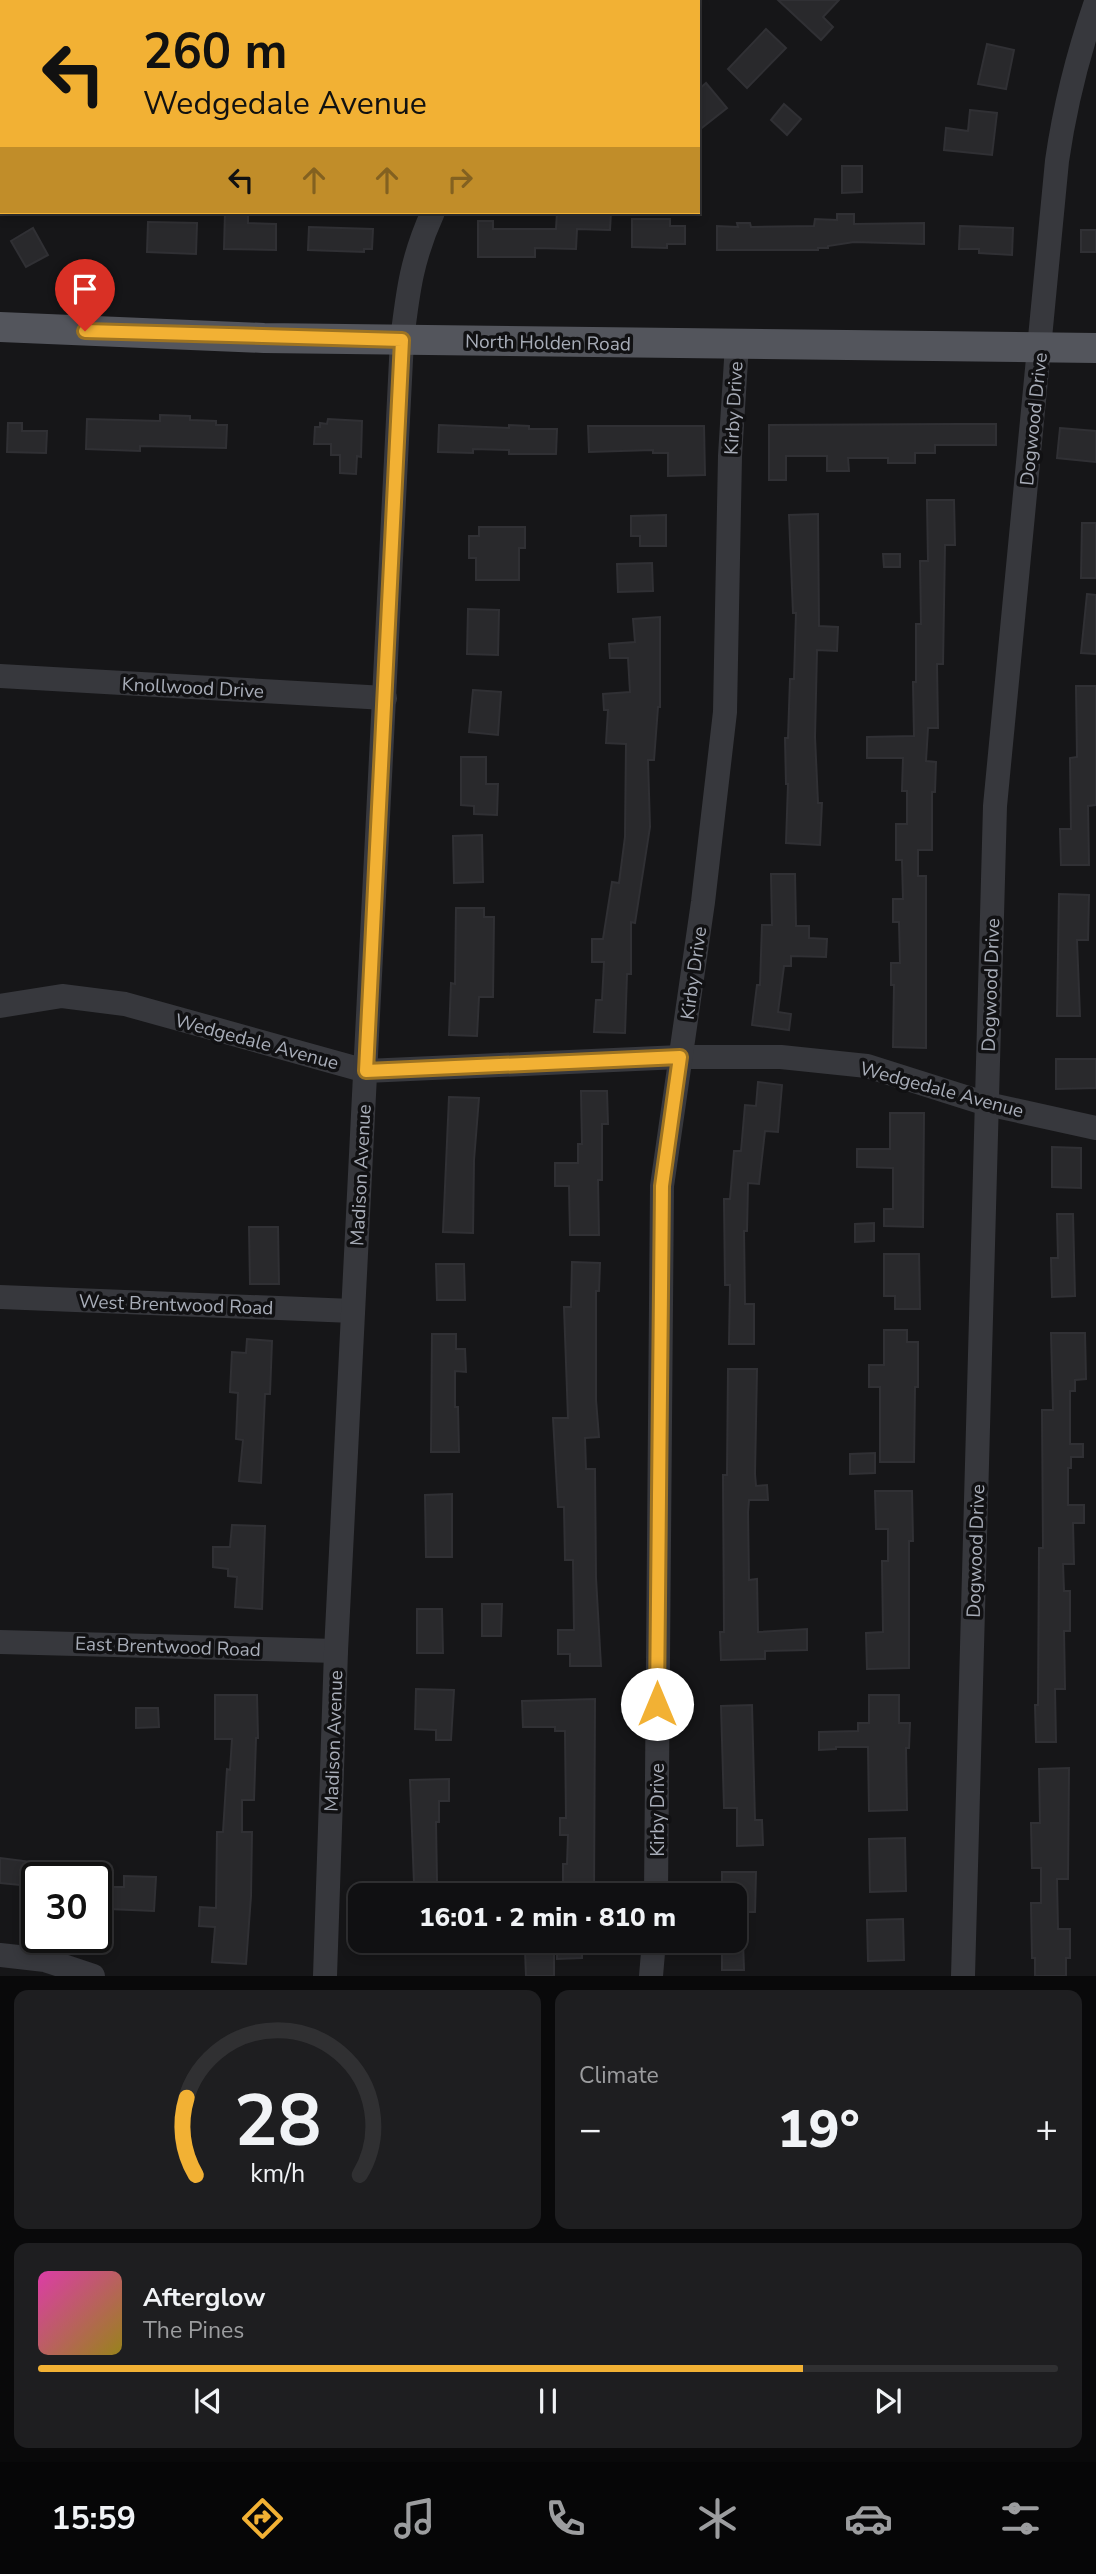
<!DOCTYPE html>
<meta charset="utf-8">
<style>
body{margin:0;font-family:"Nunito Sans",sans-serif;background:#1e1e20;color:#f1f3f6;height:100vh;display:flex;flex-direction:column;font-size:26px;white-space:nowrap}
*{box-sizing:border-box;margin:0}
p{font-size:23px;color:#9c9d9f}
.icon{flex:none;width:38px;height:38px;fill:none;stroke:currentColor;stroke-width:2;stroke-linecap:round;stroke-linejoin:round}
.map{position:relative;height:1976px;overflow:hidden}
.details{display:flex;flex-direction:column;gap:14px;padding:14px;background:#09090a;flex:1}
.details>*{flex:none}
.banner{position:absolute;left:0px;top:0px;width:700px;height:214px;box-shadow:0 4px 10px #0003,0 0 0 2px #303032;background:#f2b134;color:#111;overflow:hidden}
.speed{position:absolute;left:21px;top:1862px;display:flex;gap:14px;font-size:35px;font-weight:700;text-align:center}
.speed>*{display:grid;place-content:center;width:91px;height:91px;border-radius:50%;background:#101012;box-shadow:0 4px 10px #0003,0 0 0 2px #303032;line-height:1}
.speed .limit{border:4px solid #111;border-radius:10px;background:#fff;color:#111}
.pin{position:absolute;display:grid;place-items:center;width:60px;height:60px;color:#fff;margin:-72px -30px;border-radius:50% 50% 50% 0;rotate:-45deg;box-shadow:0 0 7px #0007}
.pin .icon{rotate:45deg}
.me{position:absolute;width:77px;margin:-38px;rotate:0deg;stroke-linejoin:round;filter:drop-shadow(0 0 5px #0008)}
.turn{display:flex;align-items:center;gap:24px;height:147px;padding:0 28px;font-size:32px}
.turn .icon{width:91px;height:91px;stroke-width:2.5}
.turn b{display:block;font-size:49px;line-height:60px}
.lanes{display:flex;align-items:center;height:66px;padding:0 28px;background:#0003;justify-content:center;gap:35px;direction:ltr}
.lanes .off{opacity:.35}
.big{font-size:52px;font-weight:800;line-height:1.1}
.details .tile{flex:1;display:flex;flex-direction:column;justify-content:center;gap:10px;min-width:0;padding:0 24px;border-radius:14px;background:#1e1e20}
.details .dial{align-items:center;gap:0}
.dial svg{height:182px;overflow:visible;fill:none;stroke:#303032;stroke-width:7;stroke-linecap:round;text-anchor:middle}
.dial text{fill:#f1f3f6;stroke:none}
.song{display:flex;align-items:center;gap:21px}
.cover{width:84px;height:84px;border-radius:10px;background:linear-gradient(135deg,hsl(320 70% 55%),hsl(50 70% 35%))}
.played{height:7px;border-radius:4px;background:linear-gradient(90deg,#f2b134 75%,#303032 75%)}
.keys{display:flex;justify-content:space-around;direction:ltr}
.heat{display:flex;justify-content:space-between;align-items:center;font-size:38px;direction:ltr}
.details .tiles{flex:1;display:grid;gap:14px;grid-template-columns:1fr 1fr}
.tile:last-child{grid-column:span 2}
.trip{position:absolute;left:348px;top:1883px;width:399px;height:70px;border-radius:14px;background:#101012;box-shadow:0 4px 10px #0003,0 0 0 2px #303032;font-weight:800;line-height:70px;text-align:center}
.menu{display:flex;height:112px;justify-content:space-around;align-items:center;background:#060607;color:#9c9d9f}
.menu .icon{width:49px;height:49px}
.menu .active{color:#f2b134}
.menu b{font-size:32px;color:#f1f3f6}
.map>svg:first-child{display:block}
</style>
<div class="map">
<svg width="1096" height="1976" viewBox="0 0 1096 1976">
<rect width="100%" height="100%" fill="#161618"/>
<path fill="#1c231d" d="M0,0H135L2,2L0,80Z"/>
<g fill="#29292c" stroke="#303034" stroke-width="2">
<path d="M778,0H839L823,17L833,27L821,40Z"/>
<path d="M766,29L786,48L747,88L728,69Z"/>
<path d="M987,44L1014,50L1006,89L978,84Z"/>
<path d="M706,83L727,108L698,131V90Z"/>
<path d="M784,104L801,119L787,135L771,120Z"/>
<path d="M970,110L997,113L992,155L944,150L946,128L968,131Z"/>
<path d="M842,166H862V192L842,193Z"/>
<path d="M225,212H248V223L276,224V250L224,249Z"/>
<path d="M557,212H611L610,230L577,229L576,249L535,248V257H478V221H493V229H556Z"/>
<path d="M837,214H854V224L924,223V244L854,242L828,246V248H818V250H717V226L738,227L737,223H750L751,227L814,226L815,219L837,220Z"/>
<path d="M632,219H670V226H685V244H667V248L632,247Z"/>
<path d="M148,222L197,223L196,254L147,252Z"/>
<path d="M960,226L1013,228L1012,255L979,253V249H959Z"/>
<path d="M309,227L373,229L372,249H364V252L308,250Z"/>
<path d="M33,228L48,255L26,267L11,241Z"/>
<rect x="1081" y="230" width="15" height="22"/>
<path d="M160,415L190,416V420L216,421V425H227L226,448L140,446V451L86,449L87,419L160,421Z"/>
<path d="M328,419L362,421L361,457L357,456L356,474L340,473V455H331V444H314L315,427H320V423L327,424Z"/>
<path d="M8,423H22V431H47L46,453L7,452Z"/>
<path d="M955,424H996V445H935V453H915V463H888V458H848L849,471H827V456H786V480H769V425Z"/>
<path d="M439,425L509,428V425L529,426V429H557L556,454H509V450L473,449V453L438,452Z"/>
<path d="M588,426H704L705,475L668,476V453H653V450L589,452Z"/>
<path d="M1060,428L1096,431V462L1057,458Z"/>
<path d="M927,500H954L955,545H945L943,664H937L938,728H928L926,761L936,762L935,792H932V850H918V876H926V1048L893,1047L894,985H891V963H900L899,922H893V899H903L902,860H896V824H907V791H902L903,758H867V737L914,736L913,682H916V624H921L920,561H928Z"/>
<path d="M818,514L819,626L838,627L837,651L817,650L815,737L818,803H822L820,845L786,843L788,784H786L785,738H788L790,679H794L796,613H793L789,515Z"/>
<path d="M666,515V546H640V536H631V516Z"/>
<path d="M1082,523H1096V578H1081Z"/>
<path d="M479,527H525V548H519V580H476V558H469V536H479Z"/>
<path d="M883,554H900V567H884Z"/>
<path d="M652,563L653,591L618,592L617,564Z"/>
<path d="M1087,594L1096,595V654L1081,653Z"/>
<path d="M468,609L499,610L498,655L467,654Z"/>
<path d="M660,617V707H658L654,760H648L650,827L635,923L631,922V974H627L625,1033L594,1032L596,1000H602L604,962H592V939H603L612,882L619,883L625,837L626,744L606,743L608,710H604L603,694L630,692L628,658H610L609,644L635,642L633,619Z"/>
<path d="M1076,686H1096V805L1088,806L1089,865H1061L1060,829H1071L1070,758L1077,757Z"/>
<path d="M473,690L501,692L498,735L469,732Z"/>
<path d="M461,757H486V784H498L497,815L474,814V806L461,805Z"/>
<path d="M482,835L483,882L454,883L453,836Z"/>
<path d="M771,874H795L796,926H809V938L827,939L826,957L791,956V966H784L778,1012L791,1014L789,1030L752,1025L757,985H760L762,925H772Z"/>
<path d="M1059,894L1089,895L1088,940H1077L1080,1016H1057Z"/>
<path d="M456,908H484V917H494L493,997H479L477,1036L449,1035L451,983L455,984Z"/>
<path d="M1056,1059H1096V1088L1056,1089Z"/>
<path d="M758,1082L782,1085L778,1132L765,1131L759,1184L748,1183L747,1231H744L745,1304H754V1344H729L730,1285H725L724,1199H730L734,1151H741L745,1105L756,1106Z"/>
<path d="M581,1091H607L608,1124H602V1180H598L599,1235H570L569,1186H555V1163H578V1144H582Z"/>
<path d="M449,1097L479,1098L474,1160L473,1233L443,1232Z"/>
<path d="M890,1113H924L923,1227L884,1226V1209H893V1168L857,1167V1149H890Z"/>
<path d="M1052,1147L1081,1148V1188L1052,1187Z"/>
<path d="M1057,1214H1073L1075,1296L1052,1297L1051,1258H1058Z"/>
<path d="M874,1223V1241L855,1242V1224Z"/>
<path d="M249,1227H278L279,1284H250Z"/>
<path d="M884,1254H919L920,1309H895V1296H884Z"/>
<path d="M572,1262L600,1263L599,1291H596V1400L599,1437L585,1438L586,1469H595L596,1578L601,1666H570V1654H558V1630H574L573,1560H565L564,1507H558L553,1418H568L564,1307H571Z"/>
<path d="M436,1264H464L465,1300H437Z"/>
<path d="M884,1330H907V1342H918V1387H915L914,1462H880V1387H869V1365H884Z"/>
<path d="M1051,1333H1085L1086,1379L1075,1380V1391H1070V1444H1083V1457H1071V1468H1068V1505H1084V1523H1073L1074,1564H1063L1064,1591H1070V1631H1064L1065,1689H1055L1056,1742H1036L1035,1705H1038L1039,1548H1043L1042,1410H1053Z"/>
<path d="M432,1334H456V1349H465L466,1372L455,1371V1407H458L459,1452H431Z"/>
<path d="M247,1339L272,1341L270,1394H265L261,1483L239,1481L243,1440L236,1439L238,1393L230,1392L232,1352L246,1353Z"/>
<path d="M728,1369H757L755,1474L756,1486L767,1485L768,1500H749L748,1512L749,1580L757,1579L758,1632L807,1629V1650L765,1651V1659L721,1660L720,1632H724L723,1475H727Z"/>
<path d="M875,1453V1473L850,1474V1454Z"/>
<path d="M875,1491H912L913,1541H909V1668L867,1669L866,1633L883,1632L882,1561H888V1529H876Z"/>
<path d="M452,1494V1557H426L425,1495Z"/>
<path d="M232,1525L265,1526L262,1609L235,1607L237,1577L228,1576V1569L213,1567V1547H230Z"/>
<path d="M482,1604H502L501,1636H482Z"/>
<path d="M417,1609H442L443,1653H417Z"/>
<path d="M416,1689L454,1690L451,1740H436V1730L415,1729Z"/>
<path d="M215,1695H257L258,1738H256L254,1800H242V1832H252L251,1896L246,1964L212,1962L215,1927L199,1926L200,1907L216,1908L217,1832H223L227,1769L230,1770L232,1739H215Z"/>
<path d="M869,1695H899V1723H910L909,1748H906L907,1810L869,1811L868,1747H836V1749L819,1750V1732L858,1731V1723H869Z"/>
<path d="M595,1699L594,1895H563V1864H567L568,1835H560V1818H566L565,1731H555V1727H523L522,1701Z"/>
<path d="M752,1705L755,1820H762L763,1845L737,1846V1808H724L721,1706Z"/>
<path d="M136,1708H158L159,1727L136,1728Z"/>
<path d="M1069,1768L1068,1879H1057L1058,1929H1070V1958H1066V1976H1035V1958H1032L1031,1903H1041V1868H1032L1031,1823H1040L1039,1769Z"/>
<path d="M449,1779V1801H439V1822H436L437,1883H414L410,1780Z"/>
<path d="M905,1838L906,1891L870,1892L869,1839Z"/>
<path d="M0,1858L32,1862L30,1886L0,1883Z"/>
<path d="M58,1864L97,1868V1878H56Z"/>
<path d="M722,1872H756L755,1912H735V1895H722Z"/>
<path d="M124,1876L156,1877L154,1911L109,1909L110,1887H124Z"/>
<path d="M903,1919L904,1960L868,1961L867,1920Z"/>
<rect x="407" y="1941" width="30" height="13"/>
<path d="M557,1941H582V1958L557,1959Z"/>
<path d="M722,1941H743L744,1970H722Z"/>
<path d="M554,1949V1976H526L525,1950Z"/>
</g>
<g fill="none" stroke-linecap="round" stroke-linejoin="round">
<g stroke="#37383d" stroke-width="24">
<path d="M151,2L153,0"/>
<path d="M674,2L676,0"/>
<path d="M0,96L2,95"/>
<path d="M0,676L385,698"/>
<path d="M0,1006L62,996L125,1004L366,1071L680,1057H781L867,1066L987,1104L1096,1128"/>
<path d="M0,1297L353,1311"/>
<path d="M0,1642L336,1651"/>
<path d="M656,1895L662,1186L703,902L725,712L730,456L737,344"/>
<path d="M0,1955L45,1960L93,1976"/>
<path d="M325,1976L336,1651L402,340C408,290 412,258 433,212"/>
<path d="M651,1976L654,1941"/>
<path d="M963,1976L995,806L1057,161C1065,105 1078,54 1096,2"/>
</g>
<path stroke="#53555c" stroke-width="30" d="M0,327L264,338L1096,348"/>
</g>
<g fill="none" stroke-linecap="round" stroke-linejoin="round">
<defs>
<path id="route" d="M85,331L402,340L366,1071L680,1057L662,1186L657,1704"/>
</defs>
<use href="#route" stroke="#9d7322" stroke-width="18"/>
<use href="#route" stroke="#f2b134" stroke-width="12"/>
</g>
<g text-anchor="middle" stroke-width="7" stroke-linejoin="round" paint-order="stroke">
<g font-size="19" fill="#a8adb8" stroke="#111113">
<text transform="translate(548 342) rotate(1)" y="7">North Holden Road</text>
<text transform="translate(733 408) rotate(-87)" y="7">Kirby Drive</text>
<text transform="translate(1033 419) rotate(-84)" y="7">Dogwood Drive</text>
<text transform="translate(193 687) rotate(3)" y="7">Knollwood Drive</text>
<text transform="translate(693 973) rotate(-82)" y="7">Kirby Drive</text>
<text transform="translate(990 985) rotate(-88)" y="7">Dogwood Drive</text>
<text transform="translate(257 1041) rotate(15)" y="7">Wedgedale Avenue</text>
<text transform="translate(942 1089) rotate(15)" y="7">Wedgedale Avenue</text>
<text transform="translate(360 1175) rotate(-87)" y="7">Madison Avenue</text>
<text transform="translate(176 1304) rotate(2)" y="7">West Brentwood Road</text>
<text transform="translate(975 1551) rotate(-88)" y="7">Dogwood Drive</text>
<text transform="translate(168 1646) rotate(2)" y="7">East Brentwood Road</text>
<text transform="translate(333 1741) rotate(-88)" y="7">Madison Avenue</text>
<text transform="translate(657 1810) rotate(-90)" y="7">Kirby Drive</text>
</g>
</g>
</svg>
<div class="speed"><div class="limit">30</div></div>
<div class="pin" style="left:85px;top:331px;background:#d93025"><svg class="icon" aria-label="arrive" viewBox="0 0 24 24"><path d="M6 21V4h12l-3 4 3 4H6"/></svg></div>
<svg class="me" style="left:657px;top:1704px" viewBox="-20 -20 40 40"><circle r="19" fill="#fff"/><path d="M0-13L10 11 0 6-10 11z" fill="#f2b134"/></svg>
<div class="trip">16:01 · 2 min · 810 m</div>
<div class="banner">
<div class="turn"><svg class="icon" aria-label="left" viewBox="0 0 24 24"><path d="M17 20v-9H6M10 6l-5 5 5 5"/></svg><div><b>260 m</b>Wedgedale Avenue</div></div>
<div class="lanes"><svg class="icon" aria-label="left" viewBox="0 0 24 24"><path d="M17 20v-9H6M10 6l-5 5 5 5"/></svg><svg class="icon off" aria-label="ahead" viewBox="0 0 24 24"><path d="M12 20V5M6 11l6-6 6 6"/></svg><svg class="icon off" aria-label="ahead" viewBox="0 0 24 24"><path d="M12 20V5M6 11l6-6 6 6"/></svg><svg class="icon off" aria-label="right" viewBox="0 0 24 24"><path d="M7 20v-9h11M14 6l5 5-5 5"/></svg></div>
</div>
</div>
<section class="details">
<div class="tiles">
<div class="tile dial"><svg viewBox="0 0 100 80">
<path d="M14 69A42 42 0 1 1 86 69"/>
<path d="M14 69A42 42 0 0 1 10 35" stroke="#f2b134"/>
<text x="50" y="56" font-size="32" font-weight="700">28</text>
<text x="50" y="72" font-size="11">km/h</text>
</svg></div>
<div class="tile"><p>Climate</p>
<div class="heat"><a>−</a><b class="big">19°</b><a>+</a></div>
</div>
<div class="tile">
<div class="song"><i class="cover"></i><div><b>Afterglow</b><p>The Pines</p></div></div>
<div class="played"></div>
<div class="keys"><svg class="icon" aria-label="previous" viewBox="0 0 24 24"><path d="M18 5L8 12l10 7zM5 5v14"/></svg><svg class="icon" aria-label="pause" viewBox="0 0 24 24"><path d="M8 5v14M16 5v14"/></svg><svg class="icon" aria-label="next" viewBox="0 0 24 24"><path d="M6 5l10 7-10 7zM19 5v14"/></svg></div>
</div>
</div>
</section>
<nav class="menu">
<b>15:59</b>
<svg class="icon active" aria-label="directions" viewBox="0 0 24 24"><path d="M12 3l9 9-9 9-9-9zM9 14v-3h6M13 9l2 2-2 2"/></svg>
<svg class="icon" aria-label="music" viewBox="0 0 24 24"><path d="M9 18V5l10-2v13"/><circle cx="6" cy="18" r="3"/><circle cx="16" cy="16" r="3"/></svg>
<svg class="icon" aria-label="phone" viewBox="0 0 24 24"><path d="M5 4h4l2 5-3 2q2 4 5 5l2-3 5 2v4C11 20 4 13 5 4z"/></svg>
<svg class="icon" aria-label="climate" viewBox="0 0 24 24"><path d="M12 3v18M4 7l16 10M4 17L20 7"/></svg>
<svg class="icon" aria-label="car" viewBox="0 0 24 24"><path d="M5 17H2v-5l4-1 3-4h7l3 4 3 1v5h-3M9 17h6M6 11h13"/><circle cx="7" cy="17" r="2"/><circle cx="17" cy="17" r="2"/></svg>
<svg class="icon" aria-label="filters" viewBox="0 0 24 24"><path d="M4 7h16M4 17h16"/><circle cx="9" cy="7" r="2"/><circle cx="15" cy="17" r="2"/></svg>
</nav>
